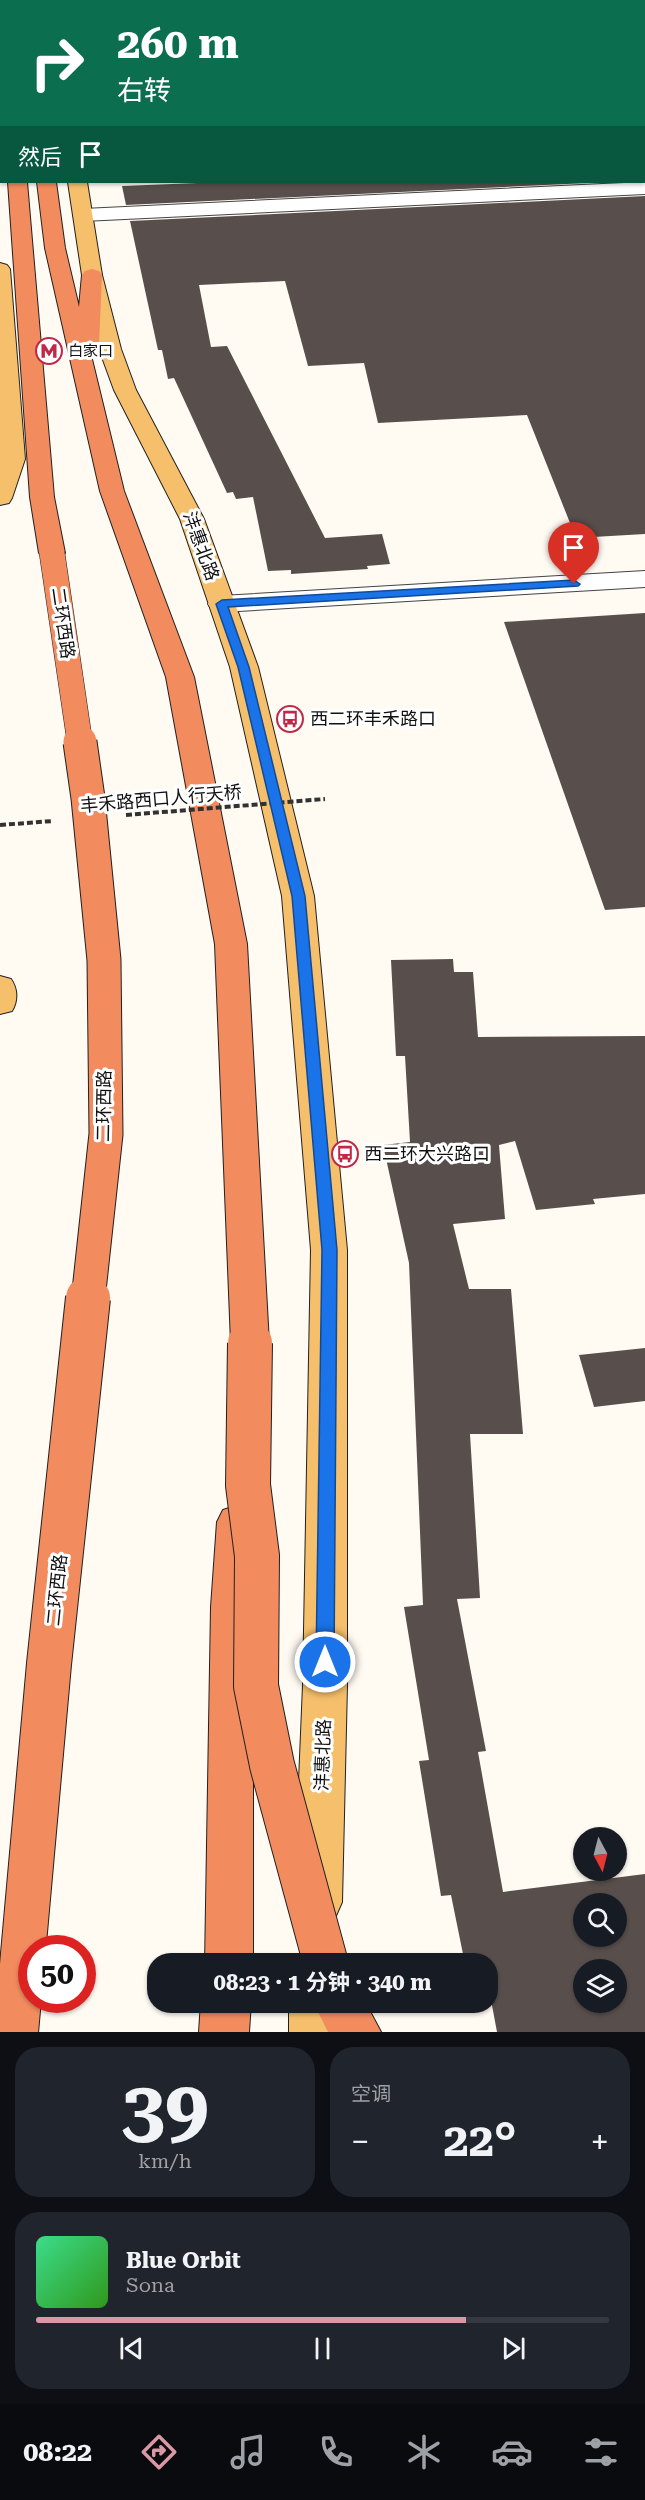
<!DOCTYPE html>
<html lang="zh">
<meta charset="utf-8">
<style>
body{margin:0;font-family:"Roboto Serif","Noto Sans SC",serif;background:#20242c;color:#f1f3f6;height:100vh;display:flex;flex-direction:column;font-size:22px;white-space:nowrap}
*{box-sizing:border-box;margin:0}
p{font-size:20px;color:#9ea1a6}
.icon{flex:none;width:33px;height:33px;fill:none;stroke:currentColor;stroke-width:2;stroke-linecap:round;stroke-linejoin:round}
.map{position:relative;height:2032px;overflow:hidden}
.drawer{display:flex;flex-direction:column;gap:15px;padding:15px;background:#0d0f14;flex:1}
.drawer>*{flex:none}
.hud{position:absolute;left:0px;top:0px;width:645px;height:183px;box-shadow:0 2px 4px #0004;background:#0b6e4f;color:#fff;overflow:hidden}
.needle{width:39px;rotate:173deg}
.controls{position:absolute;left:573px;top:1827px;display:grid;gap:12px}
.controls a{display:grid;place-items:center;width:54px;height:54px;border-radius:50%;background:#171b24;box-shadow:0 2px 4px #0004;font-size:30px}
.speed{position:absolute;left:18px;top:1935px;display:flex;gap:12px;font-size:30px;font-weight:700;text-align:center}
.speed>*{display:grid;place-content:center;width:78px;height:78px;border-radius:50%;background:#171b24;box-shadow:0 2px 4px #0004;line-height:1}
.speed .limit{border:9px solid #d22;background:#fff;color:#111}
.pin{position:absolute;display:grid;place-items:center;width:51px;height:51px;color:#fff;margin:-62px -26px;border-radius:50% 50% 50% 0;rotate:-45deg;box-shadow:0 0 6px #0007}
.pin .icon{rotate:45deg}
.me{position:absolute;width:66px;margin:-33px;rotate:0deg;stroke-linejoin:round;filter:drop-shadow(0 0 4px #0008)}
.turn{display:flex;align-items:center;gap:21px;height:126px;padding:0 18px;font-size:27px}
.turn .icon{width:78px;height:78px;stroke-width:2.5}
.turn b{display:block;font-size:42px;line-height:51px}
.then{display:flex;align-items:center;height:57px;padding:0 18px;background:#0003;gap:12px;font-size:22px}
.big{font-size:45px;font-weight:700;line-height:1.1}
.drawer .widget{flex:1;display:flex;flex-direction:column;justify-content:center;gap:9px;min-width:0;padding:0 21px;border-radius:24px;background:#20242c}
.drawer .dial{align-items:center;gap:0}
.dial b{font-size:78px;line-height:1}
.song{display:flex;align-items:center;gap:18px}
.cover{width:72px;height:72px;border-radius:9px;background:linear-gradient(135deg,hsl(150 70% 55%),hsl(110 70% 35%))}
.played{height:6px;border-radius:3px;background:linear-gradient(90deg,#da98a7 75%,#363941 75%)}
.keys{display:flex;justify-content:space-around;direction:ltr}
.heat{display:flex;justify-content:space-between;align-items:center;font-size:33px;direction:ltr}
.drawer .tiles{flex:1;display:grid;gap:15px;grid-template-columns:1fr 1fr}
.widget:last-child{grid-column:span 2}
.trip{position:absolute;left:147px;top:1953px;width:351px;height:60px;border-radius:24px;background:#171b24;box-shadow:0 2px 4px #0004;font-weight:700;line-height:60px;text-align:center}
.tabs{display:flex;height:96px;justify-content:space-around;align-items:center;background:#090b0e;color:#9ea1a6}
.tabs .icon{width:42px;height:42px}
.tabs .on{color:#da98a7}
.tabs b{font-size:27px;color:#f1f3f6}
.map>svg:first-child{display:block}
</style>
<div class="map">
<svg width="645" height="2032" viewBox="0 0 645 2032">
<rect width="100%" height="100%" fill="#fffbf3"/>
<path fill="#c1da9c" d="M290,0H645V33L644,2L289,1Z"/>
<g fill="#584f4c" fill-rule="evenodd">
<path d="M223,182H609L126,205L122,186Z"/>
<path d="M645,196V534L576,538L527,415L378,423L364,363L308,366L285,281L199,285L211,347L227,346L325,538L382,534L390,564L367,566L368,569L291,574V570L268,571L253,497L236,499L233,492L227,493L174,378L168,379L162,350H158L130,221Z"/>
<path d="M645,613V907L605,910L504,622Z"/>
<path d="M453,959L454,972H473L478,1037L645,1036V1194L593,1199L595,1204L536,1210L515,1141L499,1145L505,1219L453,1224L469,1289H511L523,1434H470L480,1598L457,1599L486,1751L478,1752L503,1892L645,1874V2032H497L488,1984V1964H465L451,1895L441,1896L419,1761L429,1760L404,1607L423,1605L409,1263L383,1145L410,1142L405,1056H396L391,960ZM584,1904H616V1936H584ZM584,1970H616V2002H584Z"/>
<path d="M645,1348V1401L594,1407L579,1355Z"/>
</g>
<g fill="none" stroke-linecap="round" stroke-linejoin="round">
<defs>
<g id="minor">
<path d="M0,12H2L0,25Z"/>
<path d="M645,182V194L83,221L76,219L73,215L76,211L83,209Z"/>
<path d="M645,571V587L221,612L212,610L208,604L212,598L221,596Z"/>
</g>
<g id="major">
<path d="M55,0H71L54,2Z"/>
<path d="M133,0H149L132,2Z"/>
<path d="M0,101H2L0,113Z"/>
<path d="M68,182H87L102,275L121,349L136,390L204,519L258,667L314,896L347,1250V1685L342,1902L335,1918L318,1924L301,1918L294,1902L303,1685L311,1250L282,896L230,667L180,519L114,390L99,349L82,275Z"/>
<path d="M0,263L7,265L10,269L25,459L12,498L9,503L0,505Z"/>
<path d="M0,976L11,979C18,989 18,1001 12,1011L0,1014Z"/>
<rect x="289" y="2002" width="50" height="30"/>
</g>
<g id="highway">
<path d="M109,0H125L108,2Z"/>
<path d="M8,182H27L54,497L65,553L61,558L52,561L43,558L39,553L30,497Z"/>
<path d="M37,182H56L65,248L79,307L82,275L85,271L92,269L99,271L102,275L99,345L96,350L90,351L124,491L194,677L247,944L269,1343L267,1365L262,1375L248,1380L234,1375L229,1365L231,1343L215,944L166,677L100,491L45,248Z"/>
<path d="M238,1505L253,1510L259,1522L253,1607V1964H205L211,1607L217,1522L223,1510Z"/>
<path d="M201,2002H251L249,2032H199Z"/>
<path d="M313,2002H365L381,2032H328Z"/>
</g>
</defs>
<use href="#minor" stroke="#434343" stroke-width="2"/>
<use href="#major" stroke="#212121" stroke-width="2"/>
<use href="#highway" stroke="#212121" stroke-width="2"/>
<use href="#minor" fill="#fff" fill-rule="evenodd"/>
<use href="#major" fill="#f6bf6c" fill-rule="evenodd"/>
<use href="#highway" fill="#f28b5e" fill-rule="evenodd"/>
<path stroke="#bf2947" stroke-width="2" d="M617,0L637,2"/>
<defs>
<path id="highway-bridge-far2" d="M52,553L80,743"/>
<path id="highway-bridge-far1" d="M80,742L88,798L104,960L106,1134L88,1300"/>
<g id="highway-bridge">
<path d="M250,1343L248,1485L257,1556L256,1686L272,1765L326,1964"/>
<path d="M16,2032L49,1664L88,1298"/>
</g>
</defs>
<use href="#highway-bridge-far2" stroke="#212121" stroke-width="26" stroke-linecap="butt"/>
<use href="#highway-bridge-far1" stroke="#212121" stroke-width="35" stroke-linecap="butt"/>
<use href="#highway-bridge" stroke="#212121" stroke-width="46" stroke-linecap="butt"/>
<g stroke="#323232" stroke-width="4" stroke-dasharray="6 3" stroke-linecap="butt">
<path d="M126,815L325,799"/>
<path d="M0,825L53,821"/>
</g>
<use href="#highway-bridge-far2" stroke="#f28b5e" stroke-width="25"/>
<use href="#highway-bridge-far1" stroke="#f28b5e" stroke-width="33"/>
<use href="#highway-bridge" stroke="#f28b5e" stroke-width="44"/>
</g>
<path fill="#1a73e8" stroke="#114b97" stroke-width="1.5" d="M574,580L580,584L578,586L228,607L249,667L305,896L337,1250L334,1662L332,1668L325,1670L319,1668L316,1662L322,1250L292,896L238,667L216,604L222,600Z"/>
<defs>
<symbol id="metro-ring" viewBox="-11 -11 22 22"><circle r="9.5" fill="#fff" stroke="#bf2947" stroke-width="1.5"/><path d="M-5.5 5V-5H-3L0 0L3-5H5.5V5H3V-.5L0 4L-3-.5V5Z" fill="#bf2947"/></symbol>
<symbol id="bus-ring" viewBox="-11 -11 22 22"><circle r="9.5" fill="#fff" stroke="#bf2947" stroke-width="1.5"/><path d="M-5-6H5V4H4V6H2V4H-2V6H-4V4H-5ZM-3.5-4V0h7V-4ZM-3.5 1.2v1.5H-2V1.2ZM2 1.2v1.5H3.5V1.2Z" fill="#bf2947"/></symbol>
</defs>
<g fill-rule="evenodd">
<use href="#metro-ring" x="34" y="336" width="30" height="30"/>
<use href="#bus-ring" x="275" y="704" width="30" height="30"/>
<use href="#bus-ring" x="330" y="1139" width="30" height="30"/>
</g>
<g text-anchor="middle" stroke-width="6" stroke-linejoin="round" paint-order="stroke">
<g font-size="15" fill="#101010" stroke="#fff" text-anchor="start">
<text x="68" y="356">白家口</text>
</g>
<g font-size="18" fill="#101010" stroke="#fff">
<text transform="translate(201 546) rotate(70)" y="6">沣惠北路</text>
<text transform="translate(63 623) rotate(82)" y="6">二环西路</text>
<text transform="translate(161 799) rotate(-5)" y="6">丰禾路西口人行天桥</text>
<text transform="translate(104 1106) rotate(-89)" y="6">二环西路</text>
<text transform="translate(57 1590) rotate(-84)" y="6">二环西路</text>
<text transform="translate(323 1755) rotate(-88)" y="6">沣惠北路</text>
</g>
<g font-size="18" fill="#101010" stroke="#fff" text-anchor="start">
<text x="310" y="725">西二环丰禾路口</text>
<text x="364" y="1160">西二环大兴路口</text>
</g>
</g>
</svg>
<div class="controls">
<a><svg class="needle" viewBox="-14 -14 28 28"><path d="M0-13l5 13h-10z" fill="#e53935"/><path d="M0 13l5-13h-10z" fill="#9ea1a6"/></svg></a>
<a><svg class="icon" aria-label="search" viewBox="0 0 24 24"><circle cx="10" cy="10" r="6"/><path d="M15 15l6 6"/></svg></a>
<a><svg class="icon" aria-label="layers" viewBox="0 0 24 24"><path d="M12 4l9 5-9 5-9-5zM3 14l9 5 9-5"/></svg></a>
</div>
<div class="speed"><div class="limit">50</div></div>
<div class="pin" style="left:574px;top:584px;background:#d93025"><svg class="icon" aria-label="arrive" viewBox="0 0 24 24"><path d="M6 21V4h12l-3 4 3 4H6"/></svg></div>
<svg class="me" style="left:325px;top:1662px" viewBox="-20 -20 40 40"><circle r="17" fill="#1a73e8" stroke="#fff" stroke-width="3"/><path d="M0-11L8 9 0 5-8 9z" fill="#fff"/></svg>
<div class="trip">08:23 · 1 分钟 · 340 m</div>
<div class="hud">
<div class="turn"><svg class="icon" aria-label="right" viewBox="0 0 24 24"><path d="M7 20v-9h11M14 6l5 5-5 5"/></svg><div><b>260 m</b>右转</div></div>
<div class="then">然后<svg class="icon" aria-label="arrive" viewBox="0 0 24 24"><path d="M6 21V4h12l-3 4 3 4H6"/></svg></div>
</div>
</div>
<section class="drawer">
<div class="tiles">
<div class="widget dial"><b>39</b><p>km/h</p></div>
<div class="widget"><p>空调</p>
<div class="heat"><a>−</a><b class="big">22°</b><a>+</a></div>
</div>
<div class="widget">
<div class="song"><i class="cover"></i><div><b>Blue Orbit</b><p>Sona</p></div></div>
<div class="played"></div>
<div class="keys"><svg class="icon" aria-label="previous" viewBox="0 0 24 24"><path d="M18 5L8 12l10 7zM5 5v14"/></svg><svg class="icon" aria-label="pause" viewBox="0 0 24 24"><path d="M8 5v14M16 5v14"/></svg><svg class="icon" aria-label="next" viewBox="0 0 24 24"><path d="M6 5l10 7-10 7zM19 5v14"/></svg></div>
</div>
</div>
</section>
<nav class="tabs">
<b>08:22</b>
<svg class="icon on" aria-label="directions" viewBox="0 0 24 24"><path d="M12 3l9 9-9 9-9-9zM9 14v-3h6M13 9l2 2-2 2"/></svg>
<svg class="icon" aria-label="music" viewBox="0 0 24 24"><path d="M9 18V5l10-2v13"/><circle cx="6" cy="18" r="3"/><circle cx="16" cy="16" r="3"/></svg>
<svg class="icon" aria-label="phone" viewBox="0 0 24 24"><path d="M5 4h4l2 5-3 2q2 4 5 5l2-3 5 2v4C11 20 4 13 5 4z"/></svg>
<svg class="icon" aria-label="climate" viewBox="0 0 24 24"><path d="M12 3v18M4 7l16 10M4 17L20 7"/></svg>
<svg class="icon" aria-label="car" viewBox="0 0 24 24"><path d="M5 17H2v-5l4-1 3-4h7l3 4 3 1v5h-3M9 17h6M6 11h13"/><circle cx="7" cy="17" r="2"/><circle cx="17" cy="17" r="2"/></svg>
<svg class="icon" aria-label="filters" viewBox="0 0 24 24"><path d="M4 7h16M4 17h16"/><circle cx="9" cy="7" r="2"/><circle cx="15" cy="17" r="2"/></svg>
</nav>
